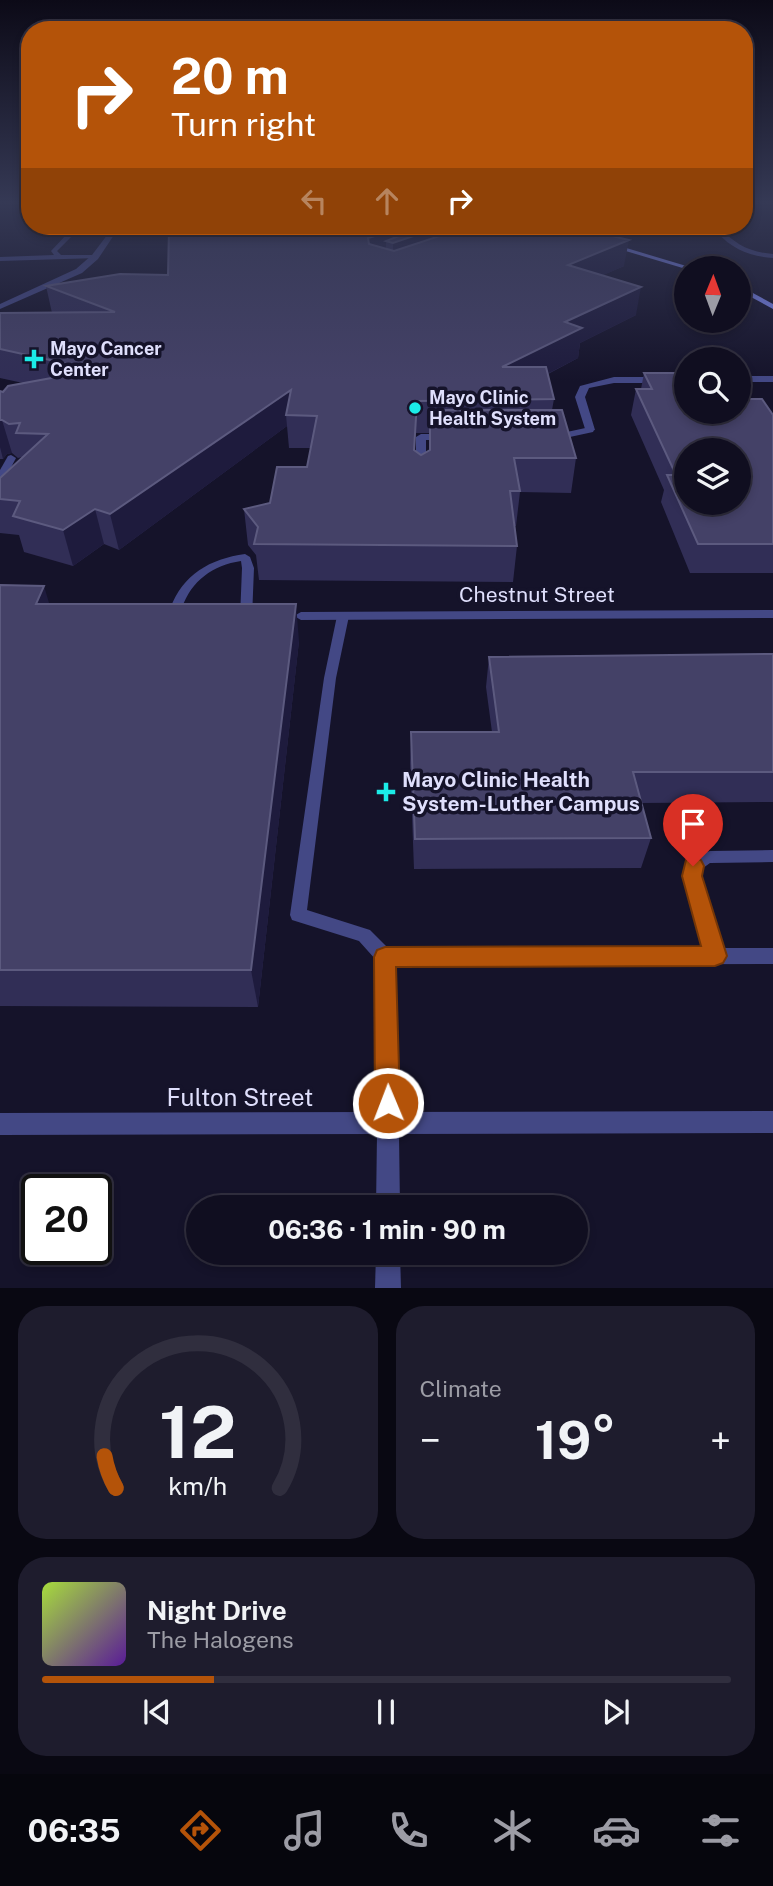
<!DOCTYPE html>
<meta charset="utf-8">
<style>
body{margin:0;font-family:"Public Sans",sans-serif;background:#1e1c2d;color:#f1f3f6;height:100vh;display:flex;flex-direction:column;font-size:26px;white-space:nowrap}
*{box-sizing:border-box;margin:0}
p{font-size:23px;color:#9c9ca5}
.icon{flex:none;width:38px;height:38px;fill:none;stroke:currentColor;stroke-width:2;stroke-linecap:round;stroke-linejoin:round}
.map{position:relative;height:1288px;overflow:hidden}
.panel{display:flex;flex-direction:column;gap:18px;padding:18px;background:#090812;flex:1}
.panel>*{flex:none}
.guide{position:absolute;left:21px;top:21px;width:732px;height:214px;border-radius:28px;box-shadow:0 4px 10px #0003,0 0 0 2px #302e3e;background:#b45309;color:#fff;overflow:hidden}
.needle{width:46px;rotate:1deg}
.controls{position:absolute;left:674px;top:256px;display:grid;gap:14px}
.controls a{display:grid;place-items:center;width:77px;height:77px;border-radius:50%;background:#100e20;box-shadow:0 4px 10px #0003,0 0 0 2px #302e3e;font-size:35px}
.speed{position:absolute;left:21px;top:1174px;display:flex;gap:14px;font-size:35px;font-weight:700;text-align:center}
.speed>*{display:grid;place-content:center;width:91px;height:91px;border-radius:50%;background:#100e20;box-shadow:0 4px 10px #0003,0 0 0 2px #302e3e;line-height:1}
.speed .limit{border:4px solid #111;border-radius:10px;background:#fff;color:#111}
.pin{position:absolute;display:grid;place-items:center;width:60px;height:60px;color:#fff;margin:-72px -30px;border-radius:50% 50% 50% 0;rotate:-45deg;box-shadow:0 0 7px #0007}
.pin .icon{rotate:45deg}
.me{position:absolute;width:77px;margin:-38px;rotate:359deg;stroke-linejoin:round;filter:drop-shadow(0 0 5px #0008)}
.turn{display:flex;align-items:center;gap:24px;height:147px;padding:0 35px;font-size:32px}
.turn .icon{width:91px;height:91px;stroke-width:2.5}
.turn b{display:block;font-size:49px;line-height:60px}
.lanes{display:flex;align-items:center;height:66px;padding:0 35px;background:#0003;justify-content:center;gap:35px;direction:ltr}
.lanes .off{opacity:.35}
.big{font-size:52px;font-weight:700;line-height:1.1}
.panel .tile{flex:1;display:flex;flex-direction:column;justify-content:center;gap:10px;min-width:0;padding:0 24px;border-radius:28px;background:#1e1c2d}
.panel .dial{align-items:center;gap:0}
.dial svg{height:182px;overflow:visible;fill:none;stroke:#302e3e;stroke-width:7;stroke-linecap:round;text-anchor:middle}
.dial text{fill:#f1f3f6;stroke:none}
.song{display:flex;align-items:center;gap:21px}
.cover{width:84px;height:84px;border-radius:10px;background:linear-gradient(135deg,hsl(80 70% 55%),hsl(270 70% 35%))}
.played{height:7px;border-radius:4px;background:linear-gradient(90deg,#b45309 25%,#302e3e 25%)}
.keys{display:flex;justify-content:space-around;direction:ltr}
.heat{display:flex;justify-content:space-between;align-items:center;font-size:38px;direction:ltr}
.panel .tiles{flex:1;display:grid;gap:18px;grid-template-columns:1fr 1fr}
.tile:last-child{grid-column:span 2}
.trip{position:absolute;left:186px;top:1195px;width:402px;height:70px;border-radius:35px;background:#100e20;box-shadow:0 4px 10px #0003,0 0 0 2px #302e3e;font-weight:700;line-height:70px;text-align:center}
.tabs{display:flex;height:112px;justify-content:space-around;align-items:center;background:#06060d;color:#9c9ca5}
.tabs .icon{width:49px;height:49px}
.tabs .on{color:#b45309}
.tabs b{font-size:32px;color:#f1f3f6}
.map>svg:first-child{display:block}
</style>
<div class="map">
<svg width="773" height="1288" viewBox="0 0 773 1288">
<rect width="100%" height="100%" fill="#15132a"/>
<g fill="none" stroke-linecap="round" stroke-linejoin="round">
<g fill="#434885" fill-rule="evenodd">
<path d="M516,226H524L497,235L492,234Z"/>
<path d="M609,226H615L608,234L589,241L586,239L604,232Z"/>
<path d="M113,229L115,232L72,236L57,251L61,255H95L97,258L0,261V257L54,255L51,251L68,233Z"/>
<path d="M590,427L594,430L593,432L556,440L551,437L553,435Z"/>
<path d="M421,434H443L448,437L443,440H426V470L421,473L416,470V437Z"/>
<path d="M11,455L16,458L5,479L0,482V470L8,456Z"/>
<path d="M245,554L250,557L254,568L252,618L250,621H242L240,618L242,568L241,561C213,565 191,581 182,608L192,614L190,617C183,618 174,615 170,609C183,574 210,559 245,554Z"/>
<path d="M343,612L349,616L336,678L307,910L370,930L389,949L704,948L684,876L690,861L697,855L710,851L773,850V862L710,863L703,868L700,876L721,948H773V964L394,965L398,1125L395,1132L388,1135L381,1132L378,1125L376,960L359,941L292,920L290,915L324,678L337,616Z"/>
</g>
<g fill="#434885" fill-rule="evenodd">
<path d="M114,226H120L98,259L82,273L0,309V304L76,269L92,255Z"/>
<path d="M712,226H718C735,244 748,252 773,254V258C746,256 728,247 712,226Z"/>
<rect x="738" y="376" width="35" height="6"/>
<path d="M614,377H686V383H614L589,388L585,397L595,430L586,432L575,397L580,386Z"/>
<path d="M773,610V618L301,620L294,616L301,612Z"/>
<path d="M773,1111V1133L399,1134L400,1208H376L377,1134L0,1135V1113Z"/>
<path d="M376,1253H400L401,1288H375Z"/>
</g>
<g fill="#7e89f4" fill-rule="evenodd">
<path d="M547,226H556L578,234L573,235Z"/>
<path d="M609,244H613L693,268L686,269L609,246Z"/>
<path d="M738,285L773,304V309L738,290Z"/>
</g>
</g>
<g fill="#312e56" fill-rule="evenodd">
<path d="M172,226L451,232L624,266L603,275L636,315L580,343L578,358L548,374L554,399L552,410L576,458L571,493L520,492L516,526H515L517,546L513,582L259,580L256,555L248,545L244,509L270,503L307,467L311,448H289L287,426L119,550L104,544L73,566L24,552L19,535L0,533V478L22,457L18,458L12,453L7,454L3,459H0V391L3,392L23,383L0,378V313H52L46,286L168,275ZM416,433H429V451L421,455L415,451Z"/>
<path d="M644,373L686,411L773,415V573H690L661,502L664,490L631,415L636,389H641Z"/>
<path d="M0,585L49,604L299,641L258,1007L0,1006Z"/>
<path d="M773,654V802L641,803L651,838L641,868L414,869L410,763L411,732H492L486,687L489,657Z"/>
</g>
<g fill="#1e1b3d">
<path d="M416,226H452L451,248L393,269V243L386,241V258L368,264V238L395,230V242Z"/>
<path d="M629,240L624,266L565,292L568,265Z"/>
<path d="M641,287L636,315L580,343L578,358L499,399L502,367L565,322Z"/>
<path d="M291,390L286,415L287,426L119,550L110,514Z"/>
<path d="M0,420H2L12,453L7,454L3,459L0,447Z"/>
<path d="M95,509L104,544L73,566L63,530Z"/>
<path d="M44,586L55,623L36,604Z"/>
<path d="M296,604L299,641L258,1007L251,970Z"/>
</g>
<g fill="#444167" stroke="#5c5a7f" stroke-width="2" fill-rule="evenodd">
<path d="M172,226H417V228L424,226H443L393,243L386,241L399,236L395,230L368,238L369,244L394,251L467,227L480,231L533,226L591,231L629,240L568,265L641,287L565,322L582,328L502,367H546L554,399L417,401L414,450L421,455L430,450V410H562L576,458H514L520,491H510L517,546L254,544L258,527L244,509L270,503L277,467H307L317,416L286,415L291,390L110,514L95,509L63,530L13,516L20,501L0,499V478L48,434L16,433L20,423L9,424L2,420H0V391L3,392L8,386L95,370L0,349V313L115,312L46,286L120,274L168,275L169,229Z"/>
<path d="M644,373H686V411H738V399H762L773,415V544H698L667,475H676L636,389H652ZM686,450H738V502H686Z"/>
<path d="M0,585L44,586L36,604H296L251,970H0Z"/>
<path d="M773,654V772H633L651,838L415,839L411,732H499L489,657Z"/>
</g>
<linearGradient id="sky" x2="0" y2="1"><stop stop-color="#0c0a17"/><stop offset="0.53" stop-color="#353955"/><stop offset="1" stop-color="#353955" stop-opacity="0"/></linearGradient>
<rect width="773" height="381" fill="url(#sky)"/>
<path fill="#b45309" stroke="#753606" stroke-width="2" d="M693,857L701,860L704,866L702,876L727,956L723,963L715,966L396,967L400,1103L397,1112L388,1115L379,1112L375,1103L374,957L377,950L385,947L701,946L682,876L686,860Z"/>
<g fill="#1bece8" stroke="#15132a" stroke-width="2.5">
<path d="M30.5 348.5h7v7h7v7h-7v7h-7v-7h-7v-7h7z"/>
<circle cx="415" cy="408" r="7"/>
<path d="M382.5 781.5h7v7h7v7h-7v7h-7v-7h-7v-7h7z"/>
</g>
<g text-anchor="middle" stroke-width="7" stroke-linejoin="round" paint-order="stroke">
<g font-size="18" font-weight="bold" fill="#dfdffc" stroke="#15132a" text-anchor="start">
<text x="50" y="355">Mayo Cancer<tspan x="50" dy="21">Center</tspan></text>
<text x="429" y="404">Mayo Clinic<tspan x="429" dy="21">Health System</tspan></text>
</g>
<g font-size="21" fill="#dfdffc" stroke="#15132a">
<text x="537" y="602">Chestnut Street</text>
</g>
<g font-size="21" font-weight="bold" fill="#dfdffc" stroke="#15132a" text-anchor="start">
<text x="402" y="787">Mayo Clinic Health<tspan x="402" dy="24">System-Luther Campus</tspan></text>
</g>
<g font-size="24" fill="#dfdffc" stroke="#15132a">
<text x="240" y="1106">Fulton Street</text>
</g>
</g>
</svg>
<div class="controls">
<a><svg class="needle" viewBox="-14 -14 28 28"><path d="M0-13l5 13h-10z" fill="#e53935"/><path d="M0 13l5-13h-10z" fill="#9c9ca5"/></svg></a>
<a><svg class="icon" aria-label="search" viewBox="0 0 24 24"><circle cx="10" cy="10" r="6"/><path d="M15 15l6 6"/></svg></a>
<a><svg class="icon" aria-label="layers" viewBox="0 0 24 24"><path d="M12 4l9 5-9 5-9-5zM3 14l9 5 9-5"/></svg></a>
</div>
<div class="speed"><div class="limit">20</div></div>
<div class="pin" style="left:693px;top:866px;background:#d93025"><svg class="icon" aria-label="arrive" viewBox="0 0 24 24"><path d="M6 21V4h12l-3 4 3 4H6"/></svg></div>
<svg class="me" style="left:388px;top:1103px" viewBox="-20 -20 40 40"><circle r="17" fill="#b45309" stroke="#fff" stroke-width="3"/><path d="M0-11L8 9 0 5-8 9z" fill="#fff"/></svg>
<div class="trip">06:36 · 1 min · 90 m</div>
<div class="guide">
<div class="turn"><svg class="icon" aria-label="right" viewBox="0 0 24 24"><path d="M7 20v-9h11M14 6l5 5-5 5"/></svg><div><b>20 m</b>Turn right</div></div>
<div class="lanes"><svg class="icon off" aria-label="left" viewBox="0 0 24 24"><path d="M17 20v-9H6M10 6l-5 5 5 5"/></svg><svg class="icon off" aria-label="ahead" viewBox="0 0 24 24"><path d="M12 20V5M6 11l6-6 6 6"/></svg><svg class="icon" aria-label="right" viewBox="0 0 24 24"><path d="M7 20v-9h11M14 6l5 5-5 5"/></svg></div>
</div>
</div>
<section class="panel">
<div class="tiles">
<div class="tile dial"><svg viewBox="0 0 100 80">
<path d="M14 69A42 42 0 1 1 86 69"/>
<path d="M14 69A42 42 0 0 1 9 55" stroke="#b45309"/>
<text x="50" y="56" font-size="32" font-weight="700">12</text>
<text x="50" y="72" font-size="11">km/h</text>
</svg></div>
<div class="tile"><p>Climate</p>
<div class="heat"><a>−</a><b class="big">19°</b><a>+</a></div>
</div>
<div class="tile">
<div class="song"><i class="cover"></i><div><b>Night Drive</b><p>The Halogens</p></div></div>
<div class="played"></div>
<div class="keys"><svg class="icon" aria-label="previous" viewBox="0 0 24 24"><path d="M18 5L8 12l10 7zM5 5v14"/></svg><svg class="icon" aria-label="pause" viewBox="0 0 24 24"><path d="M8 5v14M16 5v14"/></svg><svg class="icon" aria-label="next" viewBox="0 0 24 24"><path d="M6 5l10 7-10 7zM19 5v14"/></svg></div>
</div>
</div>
</section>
<nav class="tabs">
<b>06:35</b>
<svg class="icon on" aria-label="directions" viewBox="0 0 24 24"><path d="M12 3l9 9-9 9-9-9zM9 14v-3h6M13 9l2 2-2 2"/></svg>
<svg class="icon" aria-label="music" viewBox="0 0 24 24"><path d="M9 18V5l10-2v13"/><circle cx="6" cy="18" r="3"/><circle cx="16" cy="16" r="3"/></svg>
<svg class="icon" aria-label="phone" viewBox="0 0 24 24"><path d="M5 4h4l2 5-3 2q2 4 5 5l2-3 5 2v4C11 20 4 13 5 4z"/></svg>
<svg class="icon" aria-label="climate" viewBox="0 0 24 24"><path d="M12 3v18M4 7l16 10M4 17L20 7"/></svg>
<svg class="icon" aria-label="car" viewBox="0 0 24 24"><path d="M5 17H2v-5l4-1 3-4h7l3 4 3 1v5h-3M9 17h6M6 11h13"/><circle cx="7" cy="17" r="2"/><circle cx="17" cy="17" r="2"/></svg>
<svg class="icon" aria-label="filters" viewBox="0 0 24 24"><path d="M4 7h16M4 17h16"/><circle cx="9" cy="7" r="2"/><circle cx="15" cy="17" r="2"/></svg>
</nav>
